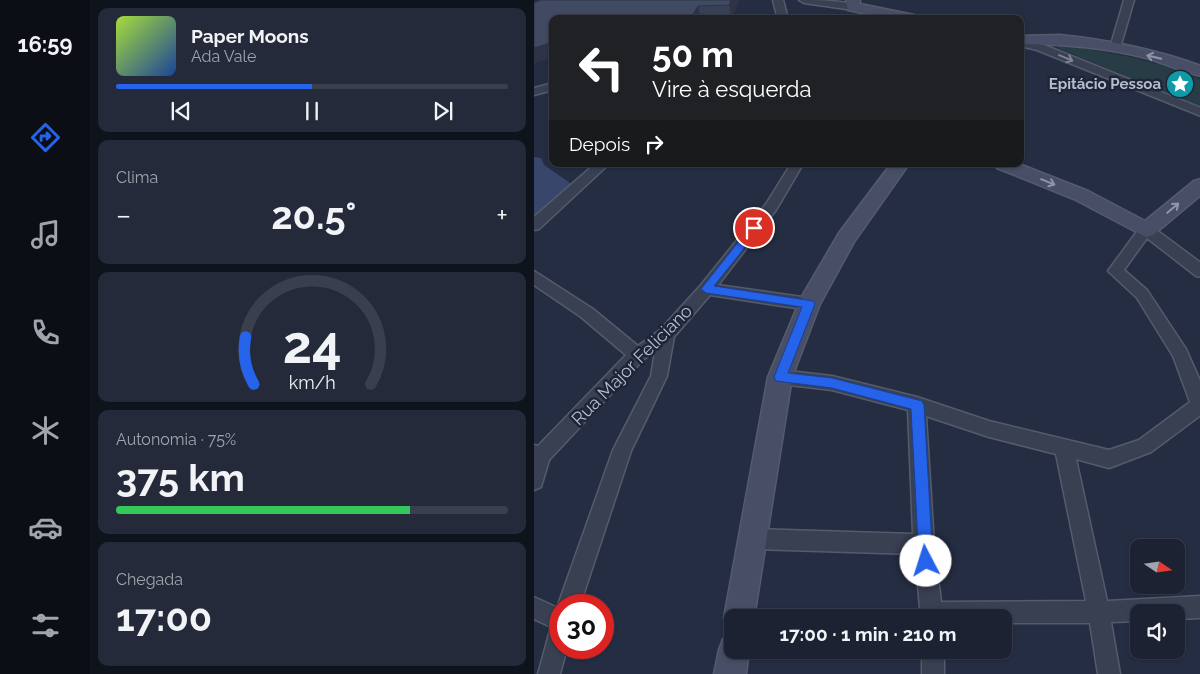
<!DOCTYPE html>
<html lang="pt">
<meta charset="utf-8">
<style>
body{margin:0;font-family:Raleway,sans-serif;background:#252a3a;color:#f1f3f6;height:100vh;display:flex;flex-direction:column;font-size:19px;white-space:nowrap}
*{box-sizing:border-box;margin:0}
p{font-size:16px;color:#a0a4ac}
.icon{flex:none;width:28px;height:28px;fill:none;stroke:currentColor;stroke-width:2;stroke-linecap:round;stroke-linejoin:round}
.map{position:relative;flex:1;overflow:hidden}
.sheet{display:flex;flex-direction:column;gap:8px;padding:8px;background:#0f131c;width:444px}
.sheet>*{flex:none}
.banner{position:absolute;left:15px;top:15px;width:475px;height:152px;border-radius:10px;box-shadow:0 1px 4px #0004,0 0 0 1px #3a3f4d;background:#202124;color:#fff;overflow:hidden}
.needle{width:32px;rotate:103deg}
.tools{position:absolute;left:596px;top:539px;display:grid;gap:10px}
.tools a{display:grid;place-items:center;width:55px;height:55px;border-radius:10px;background:#1c2232;box-shadow:0 1px 4px #0004,0 0 0 1px #3a3f4d;font-size:25px}
.speed{position:absolute;left:15px;top:594px;display:flex;gap:10px;font-size:25px;font-weight:700;text-align:center}
.speed>*{display:grid;place-content:center;width:65px;height:65px;border-radius:50%;background:#1c2232;box-shadow:0 1px 4px #0004,0 0 0 1px #3a3f4d;line-height:1}
.speed .limit{border:8px solid #d22;background:#fff;color:#111}
.pin{position:absolute;display:grid;place-items:center;width:42px;height:42px;color:#fff;margin:-21px;border:2px solid #fff;border-radius:50%;box-shadow:0 1px 5px #0007}
.me{position:absolute;width:55px;margin:-28px;rotate:355deg;stroke-linejoin:round;filter:drop-shadow(0 0 4px #0008)}
.turn{display:flex;align-items:center;gap:18px;height:105px;padding:0 20px;font-size:22px}
.turn .icon{width:65px;height:65px;stroke-width:2.5}
.turn b{display:block;font-size:35px;line-height:42px}
.then{display:flex;align-items:center;height:48px;padding:0 20px;background:#0003;gap:10px;font-size:19px}
.big{font-size:38px;font-weight:700;line-height:1.1}
.sheet .tile{flex:1;display:flex;flex-direction:column;justify-content:center;gap:8px;min-width:0;padding:0 18px;border-radius:10px;background:#252a3a}
.sheet .dial{align-items:center;gap:0}
.dial svg{height:130px;overflow:visible;fill:none;stroke:#3a3f4d;stroke-width:7;stroke-linecap:round;text-anchor:middle}
.dial text{fill:#f1f3f6;stroke:none}
.song{display:flex;align-items:center;gap:15px}
.cover{width:60px;height:60px;border-radius:8px;background:linear-gradient(135deg,hsl(80 70% 55%),hsl(220 70% 35%))}
.played{height:5px;border-radius:2px;background:linear-gradient(90deg,#2563eb 50%,#3a3f4d 50%)}
.keys{display:flex;justify-content:space-around;direction:ltr}
.heat{display:flex;justify-content:space-between;align-items:center;font-size:28px;direction:ltr}
.charge{height:8px;border-radius:4px;background:linear-gradient(90deg,#34c759 75%,#3a3f4d 0)}
.trip{position:absolute;left:190px;top:609px;width:288px;height:50px;border-radius:10px;background:#1c2232;box-shadow:0 1px 4px #0004,0 0 0 1px #3a3f4d;font-weight:700;line-height:50px;text-align:center}
main{display:flex;flex:1;min-height:0}
.tabs{display:flex;flex-direction:column;width:90px;justify-content:space-around;align-items:center;background:#0b0e14;color:#a0a4ac}
.tabs .icon{width:35px;height:35px}
.tabs .active{color:#2563eb}
.tabs b{font-size:22px;color:#f1f3f6}
.map>svg:first-child{display:block}
</style>
<main>
<nav class="tabs">
<b>16:59</b>
<svg class="icon active" aria-label="directions" viewBox="0 0 24 24"><path d="M12 3l9 9-9 9-9-9zM9 14v-3h6M13 9l2 2-2 2"/></svg>
<svg class="icon" aria-label="music" viewBox="0 0 24 24"><path d="M9 18V5l10-2v13"/><circle cx="6" cy="18" r="3"/><circle cx="16" cy="16" r="3"/></svg>
<svg class="icon" aria-label="phone" viewBox="0 0 24 24"><path d="M5 4h4l2 5-3 2q2 4 5 5l2-3 5 2v4C11 20 4 13 5 4z"/></svg>
<svg class="icon" aria-label="climate" viewBox="0 0 24 24"><path d="M12 3v18M4 7l16 10M4 17L20 7"/></svg>
<svg class="icon" aria-label="car" viewBox="0 0 24 24"><path d="M5 17H2v-5l4-1 3-4h7l3 4 3 1v5h-3M9 17h6M6 11h13"/><circle cx="7" cy="17" r="2"/><circle cx="17" cy="17" r="2"/></svg>
<svg class="icon" aria-label="filters" viewBox="0 0 24 24"><path d="M4 7h16M4 17h16"/><circle cx="9" cy="7" r="2"/><circle cx="15" cy="17" r="2"/></svg>
</nav>
<section class="sheet">
<div class="tile">
<div class="song"><i class="cover"></i><div><b>Paper Moons</b><p>Ada Vale</p></div></div>
<div class="played"></div>
<div class="keys"><svg class="icon" aria-label="previous" viewBox="0 0 24 24"><path d="M18 5L8 12l10 7zM5 5v14"/></svg><svg class="icon" aria-label="pause" viewBox="0 0 24 24"><path d="M8 5v14M16 5v14"/></svg><svg class="icon" aria-label="next" viewBox="0 0 24 24"><path d="M6 5l10 7-10 7zM19 5v14"/></svg></div>
</div>
<div class="tile"><p>Clima</p>
<div class="heat"><a>−</a><b class="big">20.5°</b><a>+</a></div>
</div>
<div class="tile dial"><svg viewBox="0 0 100 80">
<path d="M14 69A42 42 0 1 1 86 69"/>
<path d="M14 69A42 42 0 0 1 9 40" stroke="#2563eb"/>
<text x="50" y="56" font-size="32" font-weight="700">24</text>
<text x="50" y="72" font-size="11">km/h</text>
</svg></div>
<div class="tile"><p>Autonomia · 75%</p><b class="big">375 km</b><div class="charge"></div></div>
<div class="tile"><p>Chegada</p><b class="big">17:00</b></div>
</section>
<div class="map">
<svg width="667" height="674" viewBox="0 0 667 674">
<rect width="100%" height="100%" fill="#252d43"/>
<path fill="#273c44" d="M522,44C571,52 620,59 666,79V106L524,48Z"/>
<path fill="#38466b" d="M0,157L7,158L10,165L39,185L0,217Z"/>
<g fill="none" stroke-linecap="round" stroke-linejoin="round">
<defs>
<g id="street">
<path d="M239,0H249L254,19H223L228,16H243Z"/>
<path d="M265,0C279,0 314,0 324,7L319,10L270,3Z"/>
<path d="M590,0H600L586,48L581,51L576,48Z"/>
<path d="M486,40L510,45L667,108V116L503,50L486,46Z"/>
<path d="M19,83V90L0,95V88Z"/>
<path d="M61,164H75L5,229L0,230V217Z"/>
<path d="M257,164H269L242,210L184,285L275,298L281,300L283,304L281,308L275,310L176,295L140,337L133,376L97,451L46,605H26V648H33L26,674H4L17,627L0,619V597L26,609L24,605L79,450L117,376L121,351L109,360L15,460L7,487L0,490V445L4,446L92,355L47,317L0,285V271L59,309L104,346L126,330L167,285L232,204Z"/>
<path d="M612,225L617,226L667,263V277L662,276L613,238L590,270L613,290L652,349L667,383V415L617,452L575,468L542,459L573,601L667,596V618L642,619V612H605V621L577,622L586,674H564L556,623H469V618H387L381,554L219,549L212,546L209,539L212,532L219,529L379,534L374,410L298,390L246,384L240,382L237,377L240,372L246,370L298,376L383,397L455,421L575,450L605,440L656,402L639,356L603,298L574,271L607,226ZM392,416L455,437L522,454L552,601L407,602L400,544Z"/>
<rect x="388" y="650" width="22" height="24"/>
</g>
<g id="secondary">
<path d="M312,0H326V4L380,15L387,19H357L314,10Z"/>
<path d="M526,35C574,40 621,49 667,66V76C648,72 630,63 612,58C570,47 529,44 486,44V36Z"/>
<path d="M357,164H375L320,242L286,304L258,377L220,618H199V630L194,629L190,618L234,377L267,298L305,233Z"/>
<path d="M460,164H485L554,191L611,221L660,181L667,179V195L619,235L612,237L540,199L463,168Z"/>
<path d="M199,635V650H215L212,674H180L185,650L189,639Z"/>
</g>
</defs>
<use href="#street" stroke="#545b6d" stroke-width="3"/>
<use href="#secondary" stroke="#545b6d" stroke-width="3"/>
<use href="#street" fill="#394052" fill-rule="evenodd"/>
<use href="#secondary" fill="#474e66" fill-rule="evenodd"/>
</g>
<path fill="#384055" d="M205,0L198,18L180,19H19V57L0,63V3Z"/>
<g fill="#2e3445">
<path d="M197,0H205L198,18L195,5Z"/>
<path d="M164,6L167,19H156Z"/>
<path d="M19,42V57L0,63V48Z"/>
</g>
<path fill="#414a63" stroke="#2e3445" d="M7,0H197L195,5L164,6L156,19H19V42L0,48V3Z"/>
<defs><path id="oneway-shaft" d="M-6 0H5M1.5-3L5.5 0L1.5 3" fill="none" stroke-width="1.6" stroke-linecap="round" stroke-linejoin="round" transform="scale(1.25)"/></defs>
<g stroke="#8f96a8">
<use href="#oneway-shaft" transform="translate(620 57) rotate(-166)"/>
<use href="#oneway-shaft" transform="translate(514 182) rotate(22)"/>
<use href="#oneway-shaft" transform="translate(639 208) rotate(-40)"/>
</g>
<use stroke="#7e8495" href="#oneway-shaft" transform="translate(532 58) rotate(23)"/>
<path fill="#2563eb" stroke="#184099" d="M220,225L224,226V231L180,286L279,301L281,304L254,373L298,378L388,401L390,405L399,561L397,566L392,568L387,566L385,561L377,409L298,388L242,381L240,377L268,307L172,293L167,289L217,226Z"/>
<defs>
<symbol id="sight-disc" viewBox="-11 -11 22 22"><circle r="9.5" fill="#0f9aa8" stroke="#1e2538"/><path d="M0-6L1.8-2.2L6-1.7L2.9 1.2L3.7 5.4L0 3.3L-3.7 5.4L-2.9 1.2L-6-1.7L-1.8-2.2Z" fill="#fff"/></symbol>
</defs>
<g fill-rule="evenodd">
<use href="#sight-disc" x="630" y="68" width="32" height="32"/>
</g>
<g text-anchor="middle" stroke-width="5" stroke-linejoin="round" paint-order="stroke">
<g font-size="15" font-weight="bold" fill="#b6bccc" stroke="#1e2538" text-anchor="end">
<text x="627" y="89">Epitácio Pessoa</text>
</g>
<g font-size="18" fill="#b6bccc" stroke="#1e2538">
<text transform="translate(98 365) rotate(-45)" y="6">Rua Major Feliciano</text>
</g>
</g>
</svg>
<div class="tools">
<a><svg class="needle" viewBox="-14 -14 28 28"><path d="M0-13l5 13h-10z" fill="#e53935"/><path d="M0 13l5-13h-10z" fill="#a0a4ac"/></svg></a>
<a><svg class="icon" aria-label="sound" viewBox="0 0 24 24"><path d="M4 9h4l5-4v14l-5-4H4zM17 9q2 3 0 6"/></svg></a>
</div>
<div class="speed"><div class="limit">30</div></div>
<div class="pin" style="left:220px;top:228px;background:#d93025"><svg class="icon" aria-label="arrive" viewBox="0 0 24 24"><path d="M6 21V4h12l-3 4 3 4H6"/></svg></div>
<svg class="me" style="left:392px;top:561px" viewBox="-20 -20 40 40"><circle r="19" fill="#fff"/><path d="M0-13L10 11 0 6-10 11z" fill="#2563eb"/></svg>
<div class="trip">17:00 · 1 min · 210 m</div>
<div class="banner">
<div class="turn"><svg class="icon" aria-label="left" viewBox="0 0 24 24"><path d="M17 20v-9H6M10 6l-5 5 5 5"/></svg><div><b>50 m</b>Vire à esquerda</div></div>
<div class="then">Depois<svg class="icon" aria-label="right" viewBox="0 0 24 24"><path d="M7 20v-9h11M14 6l5 5-5 5"/></svg></div>
</div>
</div>
</main>
